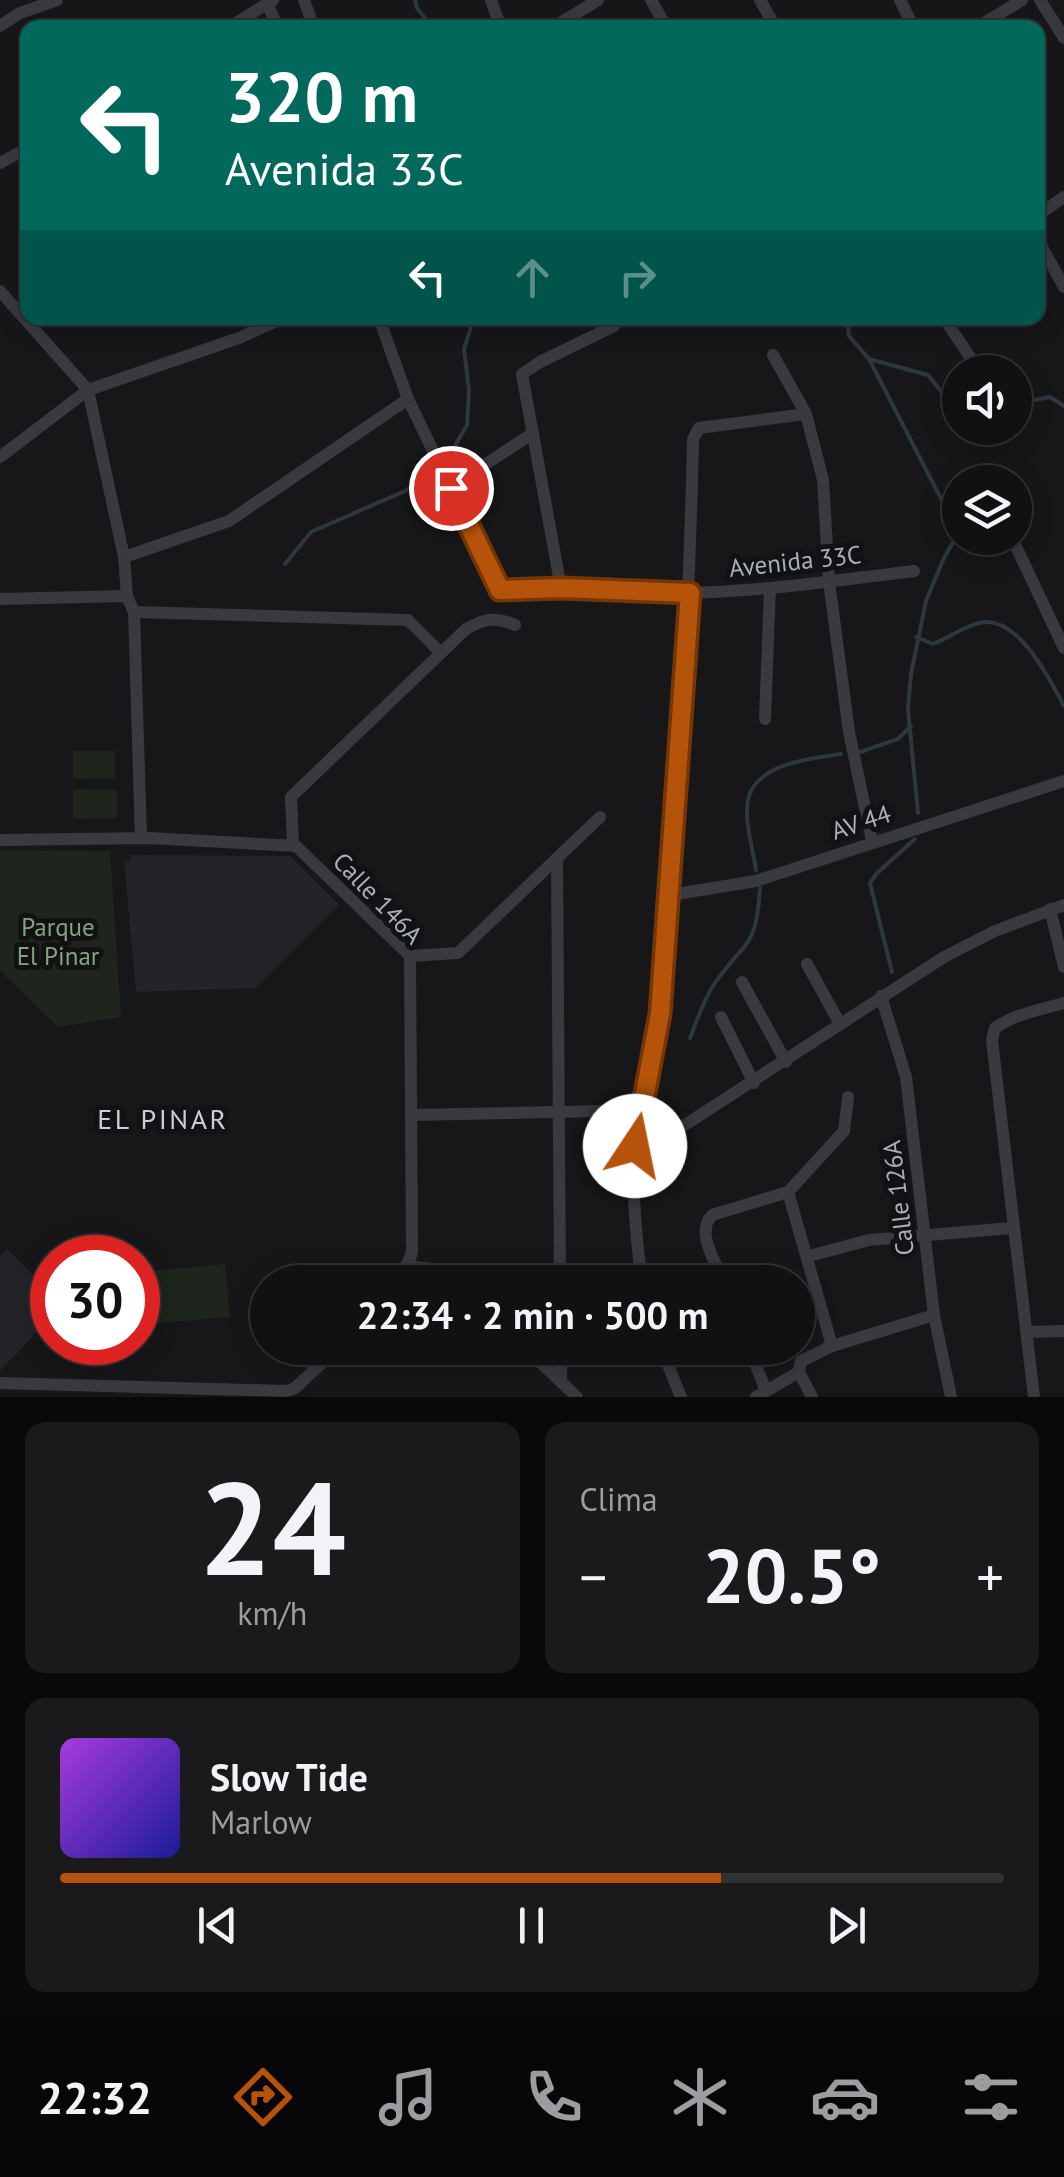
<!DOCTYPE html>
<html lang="es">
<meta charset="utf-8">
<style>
body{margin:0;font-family:"PT Sans",sans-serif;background:#1a1a1c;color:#f1f3f6;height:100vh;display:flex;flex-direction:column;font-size:38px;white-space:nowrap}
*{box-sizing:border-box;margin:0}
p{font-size:32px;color:#9c9da0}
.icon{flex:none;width:55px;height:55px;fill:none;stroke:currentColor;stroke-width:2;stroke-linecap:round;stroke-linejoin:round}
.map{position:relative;height:1397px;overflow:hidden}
.side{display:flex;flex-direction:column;gap:25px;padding:25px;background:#09090a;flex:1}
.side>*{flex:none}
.guide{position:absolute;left:20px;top:20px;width:1025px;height:305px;border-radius:20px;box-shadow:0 5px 25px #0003,0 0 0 2px #303133;background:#00695c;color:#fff;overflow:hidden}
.tools{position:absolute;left:942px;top:355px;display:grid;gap:20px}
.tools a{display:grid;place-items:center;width:90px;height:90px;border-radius:50%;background:#111113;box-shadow:0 5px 25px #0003,0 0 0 2px #303133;font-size:50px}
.speed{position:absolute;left:30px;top:1235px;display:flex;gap:20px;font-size:50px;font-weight:700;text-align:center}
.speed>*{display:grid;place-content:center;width:130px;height:130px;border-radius:50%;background:#111113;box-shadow:0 5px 25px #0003,0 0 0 2px #303133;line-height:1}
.speed .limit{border:15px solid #d22;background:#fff;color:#111}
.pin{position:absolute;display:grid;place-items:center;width:85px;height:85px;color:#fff;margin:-42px;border:5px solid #fff;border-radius:50%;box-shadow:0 2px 10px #0007}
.me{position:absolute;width:110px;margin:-55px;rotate:11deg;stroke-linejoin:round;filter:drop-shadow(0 0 8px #0008)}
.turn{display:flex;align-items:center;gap:35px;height:210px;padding:0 40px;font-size:45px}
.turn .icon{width:130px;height:130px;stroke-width:2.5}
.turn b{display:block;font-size:70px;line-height:85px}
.lanes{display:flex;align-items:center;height:95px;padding:0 40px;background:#0003;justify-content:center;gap:50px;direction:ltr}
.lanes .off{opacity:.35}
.big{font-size:75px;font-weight:600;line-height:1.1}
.side .widget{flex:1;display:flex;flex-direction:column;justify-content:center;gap:15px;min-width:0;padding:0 35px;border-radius:20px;background:#1a1a1c}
.side .dial{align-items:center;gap:0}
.dial b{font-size:130px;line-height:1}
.song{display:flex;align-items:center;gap:30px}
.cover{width:120px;height:120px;border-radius:15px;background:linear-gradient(135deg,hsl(280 70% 55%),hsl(240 70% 35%))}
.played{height:10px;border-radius:5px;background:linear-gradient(90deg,#b45309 70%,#303133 70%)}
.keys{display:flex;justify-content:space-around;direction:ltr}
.heat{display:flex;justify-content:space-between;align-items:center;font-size:55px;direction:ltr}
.side .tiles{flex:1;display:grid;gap:25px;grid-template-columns:1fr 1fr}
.widget:last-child{grid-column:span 2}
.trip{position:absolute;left:250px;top:1265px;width:565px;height:100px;border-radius:50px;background:#111113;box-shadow:0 5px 25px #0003,0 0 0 2px #303133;font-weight:600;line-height:100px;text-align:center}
.menu{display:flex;height:160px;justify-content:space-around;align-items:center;background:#070708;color:#9c9da0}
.menu .icon{width:70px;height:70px}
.menu .current{color:#b45309}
.menu b{font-size:45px;color:#f1f3f6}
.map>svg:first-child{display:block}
</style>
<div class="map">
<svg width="1064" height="1397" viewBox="0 0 1064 1397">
<rect width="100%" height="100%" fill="#171719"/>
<g fill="#232427">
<path d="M130,855L290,856L339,905L256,988L136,992L124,861H131Z"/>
<path d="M7,1249L52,1294V1316L0,1371V1256Z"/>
</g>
<g fill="#1d251d">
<path d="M73,751H115V778L73,779Z"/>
<path d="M73,789L117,790V818L73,819Z"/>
<path d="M0,850L110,851L121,1017L58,1027L0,970Z"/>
<path d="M225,1264L230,1317L139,1325L138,1272Z"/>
</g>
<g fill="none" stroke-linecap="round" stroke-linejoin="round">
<g stroke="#2d383e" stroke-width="4">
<path d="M415,0L417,8L433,28"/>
<path d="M847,318L849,336L869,359L954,524L956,537L943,560L926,601L911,674L908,709L918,813"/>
<path d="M869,359L928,375L948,400L960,401"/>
<path d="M1015,404L1050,397L1064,406"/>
<path d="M448,458L467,425L469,391L464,349L474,318"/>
<path d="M285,564L311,532L405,491L430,472"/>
<path d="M916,637L933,644C949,638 967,624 984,622C1020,619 1050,680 1064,706"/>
<path d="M860,752L898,739L911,726"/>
<path d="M756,870C753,849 744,821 748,800C755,764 811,758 841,754"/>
<path d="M892,972L870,883L877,873L915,839"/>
<path d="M690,1038C697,1021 703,1001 713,986C744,939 756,953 760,888"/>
</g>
<g stroke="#383a3f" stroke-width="12">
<path d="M304,0L314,28"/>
<path d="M491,0L501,28"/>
<path d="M651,0L667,28"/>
<path d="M760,0L776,28"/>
<path d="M900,0L914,28"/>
<path d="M1040,0L1064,38"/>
<path d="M267,3L278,28"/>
<path d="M0,26L20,13L57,0"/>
<path d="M228,28L273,0"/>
<path d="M552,28L598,0"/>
<path d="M976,28L1022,0"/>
<path d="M0,163L28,148"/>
<path d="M1038,215L1064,197"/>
<path d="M1038,240L1064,287"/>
<path d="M0,291L88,390L124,557L127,596L134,612L141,838"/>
<path d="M379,318L408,399L500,590C564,588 628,595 692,593C766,591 840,580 914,571"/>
<path d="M944,318L974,363"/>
<path d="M773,355L806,414L823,480L829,581L849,732L872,841"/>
<path d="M0,457L88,390L239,338L283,318"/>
<path d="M451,487L533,433"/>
<path d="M1012,538L1064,648"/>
<path d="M124,557L229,521L408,399"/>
<path d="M561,588L522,374L540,362L614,326"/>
<path d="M0,599L127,596"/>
<path d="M134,612L408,620L441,653"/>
<path d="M765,719L770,588"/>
<path d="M0,840L149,838L296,846L410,956L412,1253L399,1282"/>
<path d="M293,846L291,797L466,629C484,619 495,616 515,625"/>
<path d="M557,859L560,1282"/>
<path d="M670,895L756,881L1064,781"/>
<path d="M1050,909L1064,967"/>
<path d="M410,956L458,953L600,817"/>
<path d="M807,964L840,1024"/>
<path d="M742,982L786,1062"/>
<path d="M881,996L906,1077L934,1315L951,1397"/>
<path d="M721,1017L754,1083"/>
<path d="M411,1115L603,1111"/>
<path d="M635,1146L674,1132L944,957L995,931L1064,905"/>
<path d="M788,1192L832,1346"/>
<path d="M809,1256L869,1240L1012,1228"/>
<path d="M406,1266L441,1270L455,1282"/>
<path d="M642,1282C636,1238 631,1190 635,1146C640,1092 658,1041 662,988C678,805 689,623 693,439L699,428L806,414"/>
<path d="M724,1282C716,1262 695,1233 712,1215L788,1192L844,1131L848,1097"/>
<path d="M1027,1332L1064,1331"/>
<path d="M525,1348L577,1397"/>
<path d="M561,1348V1382"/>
<path d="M661,1348L681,1397"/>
<path d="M749,1348L766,1391"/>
<path d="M799,1372L812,1397"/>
<path d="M0,1383L287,1391L295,1388L338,1348"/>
<path d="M756,1397L799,1372L801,1361L832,1346L934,1315"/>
<path d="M1034,1397L992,1040L995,1028C1017,1013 1040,1010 1064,1003"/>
</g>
</g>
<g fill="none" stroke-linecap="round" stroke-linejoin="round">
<defs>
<path id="route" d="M451,488L500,590L561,588L690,593L660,1014L635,1146"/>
</defs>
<use href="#route" stroke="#753606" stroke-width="25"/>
<use href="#route" stroke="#b45309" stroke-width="18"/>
</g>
<g text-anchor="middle" stroke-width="10" stroke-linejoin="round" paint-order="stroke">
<g font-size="25" fill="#a9b0ba" stroke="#121214">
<text transform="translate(795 561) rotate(-6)" y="9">Avenida 33C</text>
<text transform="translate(861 822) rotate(-18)" y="9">AV 44</text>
<text transform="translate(378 898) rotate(46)" y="9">Calle 146A</text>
<text transform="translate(898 1198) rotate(-97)" y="9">Calle 126A</text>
</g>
<g font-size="25" fill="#82a580" stroke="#121214">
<text x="58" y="936">Parque<tspan x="58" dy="29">El Pinar</tspan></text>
</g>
<g font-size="28" letter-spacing="2.5" fill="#cacfd6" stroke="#121214">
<text x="163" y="1129">EL PINAR</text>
</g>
</g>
</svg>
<div class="tools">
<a><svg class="icon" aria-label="sound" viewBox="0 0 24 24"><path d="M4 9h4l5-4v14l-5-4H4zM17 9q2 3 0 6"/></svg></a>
<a><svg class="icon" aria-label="layers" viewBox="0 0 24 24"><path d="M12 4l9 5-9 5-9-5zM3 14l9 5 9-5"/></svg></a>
</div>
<div class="speed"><div class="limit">30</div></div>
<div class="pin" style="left:451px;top:488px;background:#d93025"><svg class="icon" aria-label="arrive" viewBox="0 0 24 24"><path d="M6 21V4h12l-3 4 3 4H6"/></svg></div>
<svg class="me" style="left:635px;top:1146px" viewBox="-20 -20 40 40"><circle r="19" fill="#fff"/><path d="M0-13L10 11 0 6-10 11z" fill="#b45309"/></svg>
<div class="trip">22:34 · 2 min · 500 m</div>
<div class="guide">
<div class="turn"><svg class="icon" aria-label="left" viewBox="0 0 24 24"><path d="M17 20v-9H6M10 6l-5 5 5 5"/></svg><div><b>320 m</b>Avenida 33C</div></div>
<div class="lanes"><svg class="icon" aria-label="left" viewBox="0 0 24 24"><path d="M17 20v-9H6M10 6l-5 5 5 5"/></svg><svg class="icon off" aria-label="ahead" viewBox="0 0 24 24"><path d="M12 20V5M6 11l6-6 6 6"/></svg><svg class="icon off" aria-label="right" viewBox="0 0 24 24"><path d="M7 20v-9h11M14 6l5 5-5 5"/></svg></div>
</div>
</div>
<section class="side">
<div class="tiles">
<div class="widget dial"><b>24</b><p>km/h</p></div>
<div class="widget"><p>Clima</p>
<div class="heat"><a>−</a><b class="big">20.5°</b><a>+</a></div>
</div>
<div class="widget">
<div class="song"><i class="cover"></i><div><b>Slow Tide</b><p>Marlow</p></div></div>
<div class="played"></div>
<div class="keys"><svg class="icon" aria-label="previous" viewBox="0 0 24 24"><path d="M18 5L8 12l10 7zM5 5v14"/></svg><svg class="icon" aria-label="pause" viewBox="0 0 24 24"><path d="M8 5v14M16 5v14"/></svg><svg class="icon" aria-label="next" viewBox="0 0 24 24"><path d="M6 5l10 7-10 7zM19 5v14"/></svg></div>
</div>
</div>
</section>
<nav class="menu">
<b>22:32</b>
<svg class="icon current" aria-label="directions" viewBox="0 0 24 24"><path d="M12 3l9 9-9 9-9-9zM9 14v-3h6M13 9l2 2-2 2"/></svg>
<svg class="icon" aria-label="music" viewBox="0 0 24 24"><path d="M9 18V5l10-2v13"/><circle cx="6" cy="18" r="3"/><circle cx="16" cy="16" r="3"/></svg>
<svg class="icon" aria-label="phone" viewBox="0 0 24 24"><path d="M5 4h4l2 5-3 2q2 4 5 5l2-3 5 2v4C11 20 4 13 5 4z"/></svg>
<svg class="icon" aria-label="climate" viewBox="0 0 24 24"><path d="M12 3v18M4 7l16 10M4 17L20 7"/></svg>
<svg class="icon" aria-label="car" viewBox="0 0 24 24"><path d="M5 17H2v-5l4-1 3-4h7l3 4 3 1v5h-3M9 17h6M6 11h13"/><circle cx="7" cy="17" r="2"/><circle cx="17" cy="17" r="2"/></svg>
<svg class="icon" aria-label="filters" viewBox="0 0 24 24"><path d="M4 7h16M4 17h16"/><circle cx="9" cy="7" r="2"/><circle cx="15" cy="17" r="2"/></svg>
</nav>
